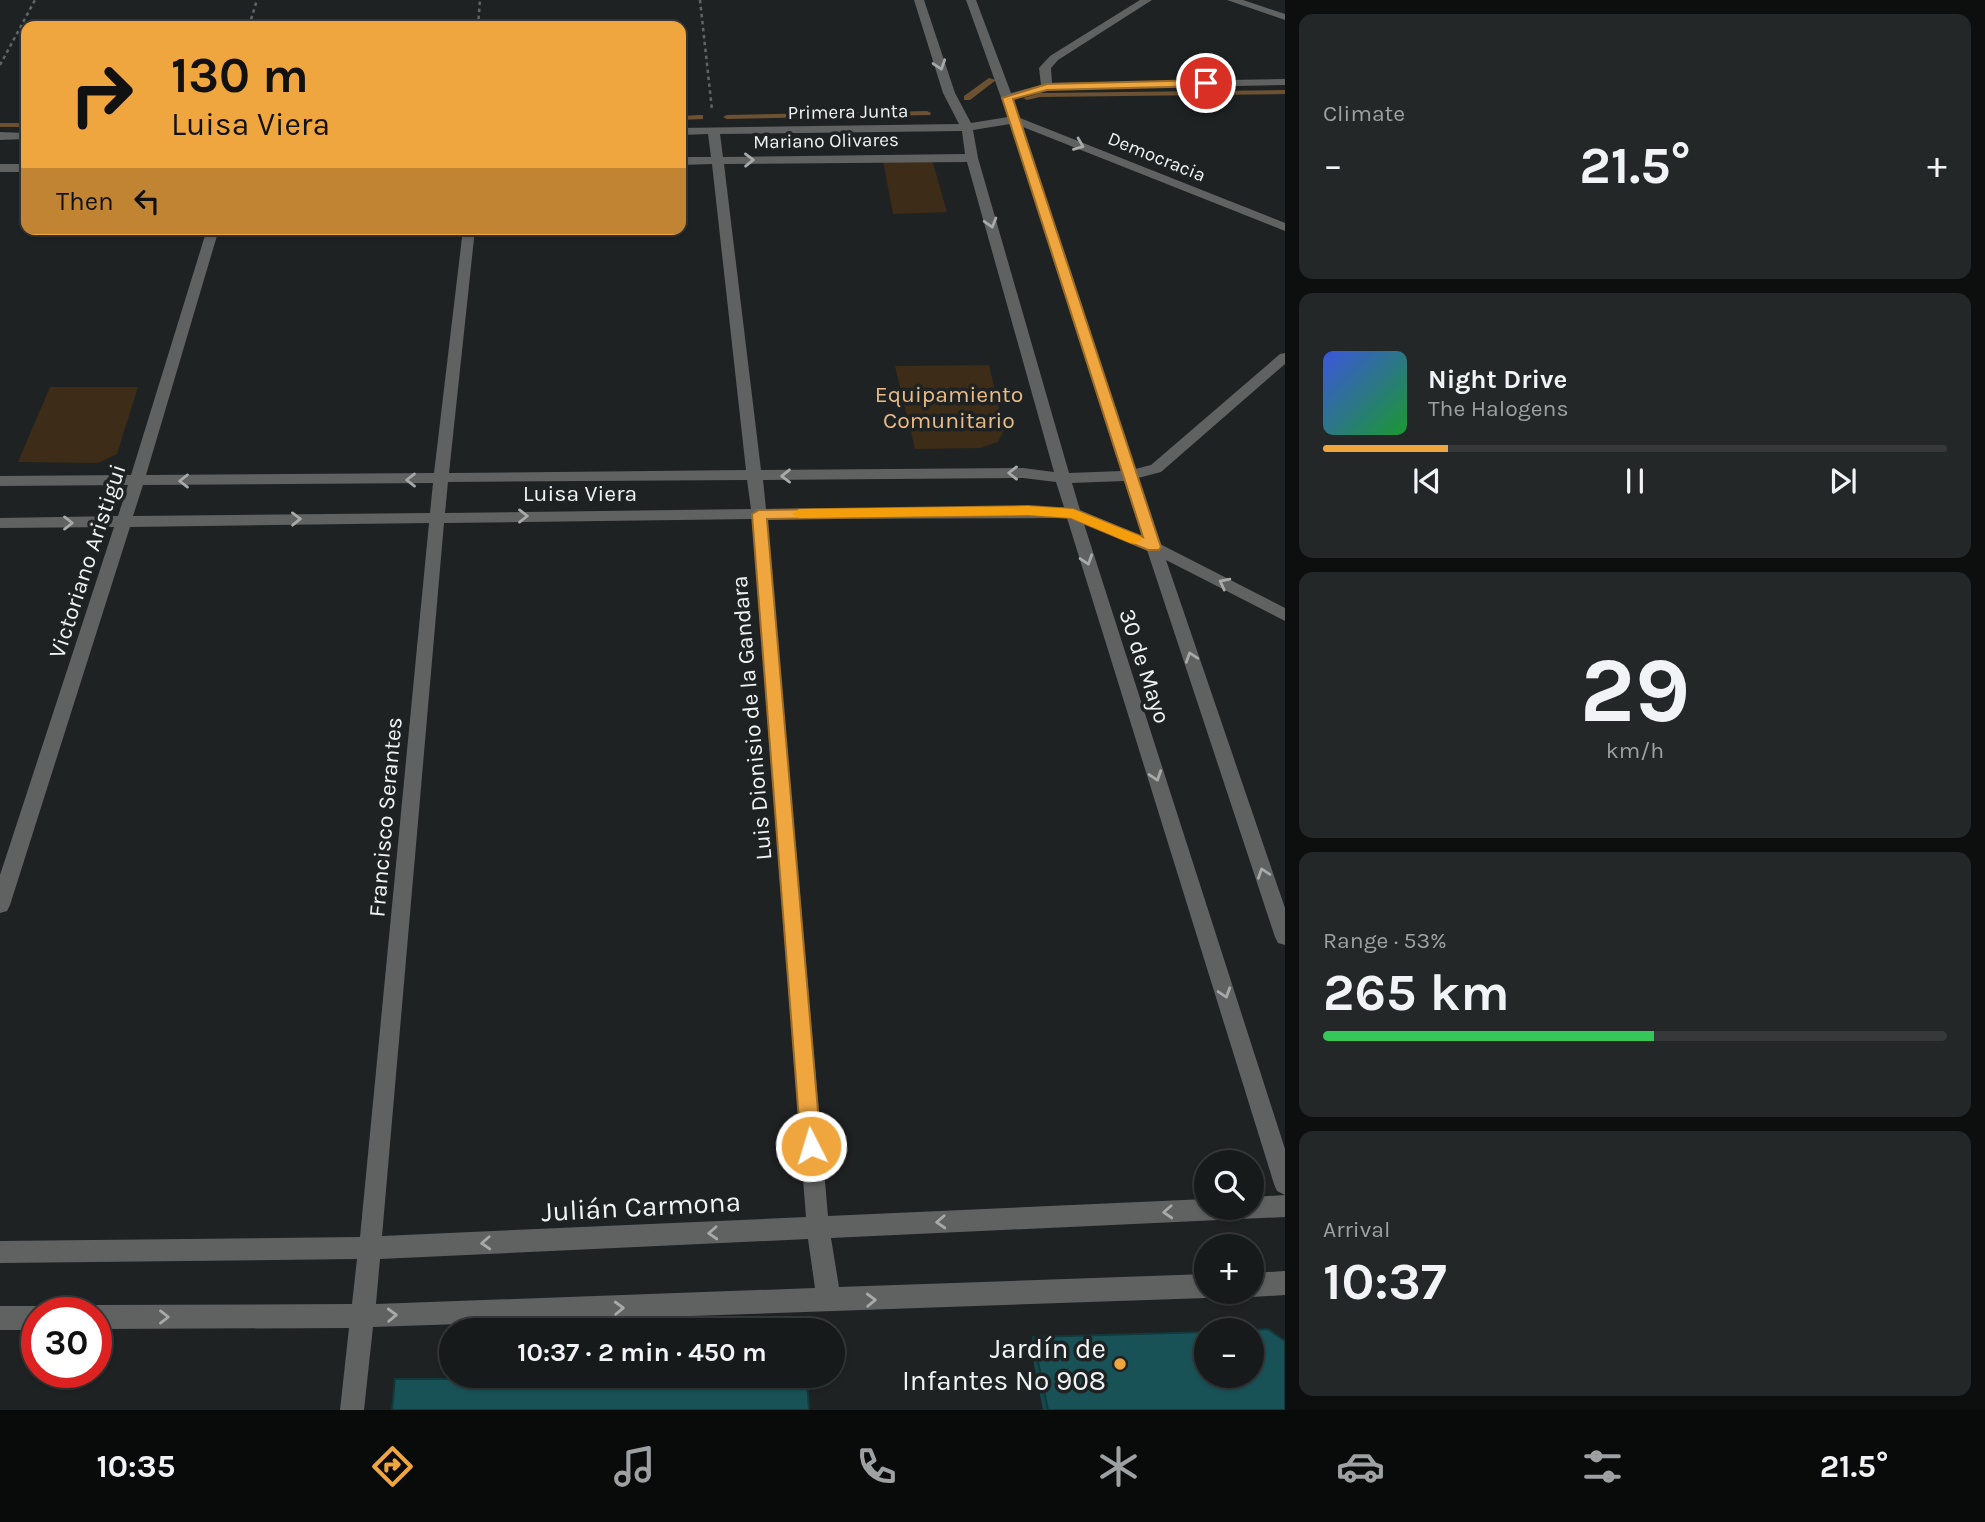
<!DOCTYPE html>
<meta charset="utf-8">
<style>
body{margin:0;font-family:Karla,sans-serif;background:#242727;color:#f1f3f6;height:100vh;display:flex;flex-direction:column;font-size:26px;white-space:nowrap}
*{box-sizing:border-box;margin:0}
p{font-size:23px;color:#9ea1a2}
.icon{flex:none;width:38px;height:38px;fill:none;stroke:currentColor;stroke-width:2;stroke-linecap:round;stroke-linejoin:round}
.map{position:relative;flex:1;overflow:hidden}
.drawer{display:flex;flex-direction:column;gap:14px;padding:14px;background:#0d0e0e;width:700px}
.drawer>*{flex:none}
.top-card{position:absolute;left:21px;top:21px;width:665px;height:214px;border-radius:14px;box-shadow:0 2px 5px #0004,0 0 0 2px #363839;background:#f0a63f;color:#111;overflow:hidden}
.tools{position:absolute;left:1194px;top:1150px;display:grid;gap:14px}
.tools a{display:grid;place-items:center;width:70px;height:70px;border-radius:50%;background:#171a1a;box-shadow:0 2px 5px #0004,0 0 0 2px #363839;font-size:35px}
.speed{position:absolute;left:21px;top:1297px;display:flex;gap:14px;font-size:35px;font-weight:700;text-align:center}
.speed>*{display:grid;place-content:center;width:91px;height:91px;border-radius:50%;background:#171a1a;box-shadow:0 2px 5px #0004,0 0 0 2px #363839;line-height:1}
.speed .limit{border:10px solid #d22;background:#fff;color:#111}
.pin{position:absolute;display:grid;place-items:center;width:60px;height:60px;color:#fff;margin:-30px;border:4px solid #fff;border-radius:50%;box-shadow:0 2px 7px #0007}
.me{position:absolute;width:77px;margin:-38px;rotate:355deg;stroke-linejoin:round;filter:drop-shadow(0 0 5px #0008)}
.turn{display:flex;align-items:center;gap:24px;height:147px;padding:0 35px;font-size:32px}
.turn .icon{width:91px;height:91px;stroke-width:2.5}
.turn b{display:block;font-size:49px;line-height:60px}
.then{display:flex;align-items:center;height:66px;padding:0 35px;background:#0003;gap:14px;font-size:26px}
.big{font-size:52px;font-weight:700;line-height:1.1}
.drawer .card{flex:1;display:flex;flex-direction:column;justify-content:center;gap:10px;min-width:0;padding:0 24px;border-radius:14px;background:#242727}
.drawer .dial{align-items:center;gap:0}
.dial b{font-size:91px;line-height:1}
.song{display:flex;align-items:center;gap:21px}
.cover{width:84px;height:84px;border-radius:10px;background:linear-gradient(135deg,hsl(230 70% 55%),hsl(130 70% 35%))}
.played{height:7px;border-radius:4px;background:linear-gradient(90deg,#f0a63f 20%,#363839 20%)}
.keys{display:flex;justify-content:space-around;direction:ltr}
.heat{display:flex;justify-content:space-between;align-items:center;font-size:38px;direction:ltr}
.charge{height:10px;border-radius:5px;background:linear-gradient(90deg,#34c759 53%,#363839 0)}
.trip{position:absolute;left:439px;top:1318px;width:406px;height:70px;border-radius:35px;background:#171a1a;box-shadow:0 2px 5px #0004,0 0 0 2px #363839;font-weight:700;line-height:70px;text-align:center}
.tabs{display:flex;height:112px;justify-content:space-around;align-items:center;background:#090a0a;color:#9ea1a2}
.tabs .icon{width:49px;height:49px}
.tabs .on{color:#f0a63f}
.tabs b{font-size:32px;color:#f1f3f6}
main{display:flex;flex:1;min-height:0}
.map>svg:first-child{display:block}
</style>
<main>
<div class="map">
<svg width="1285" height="1410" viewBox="0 0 1285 1410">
<rect width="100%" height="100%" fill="#1f2223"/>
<g fill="#3d2c17">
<path d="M882,155L931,156L947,212L893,214Z"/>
<path d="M989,365L1004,430L998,442L980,448L915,449L895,366Z"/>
<path d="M50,387H138L117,454L98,463L18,462Z"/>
</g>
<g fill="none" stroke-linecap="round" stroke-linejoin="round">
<g fill="#6c5232" fill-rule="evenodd">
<path d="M989,78L996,80L970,100H964V96Z"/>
<path d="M1285,90V94L1040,97L1027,100L1023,98L1040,93Z"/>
<path d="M927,111L931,113L930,115L727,119L723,117L727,115Z"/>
<path d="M700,115H703V119L681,120V116Z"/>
<rect x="0" y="123" width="26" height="4"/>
</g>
<g stroke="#626566" stroke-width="2.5" stroke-dasharray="3.5 3.5" stroke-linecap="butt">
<path d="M700,0L712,110"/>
<path d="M249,26L257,0"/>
<path d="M478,26L480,0"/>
<path d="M0,65L35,0"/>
</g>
<g fill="#606262" fill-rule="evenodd">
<path d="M914,0H924L955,93L971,123L1008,117L966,0H976L1011,93L1041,85L1039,68L1050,56L1140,0H1152L1058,60L1051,68L1052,83L1285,79V85L1047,90L1013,100L1020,118L1285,223V231L1023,127L1135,469L1151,465L1280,354L1285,353V364L1161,472L1138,478L1160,544L1285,608V621L1166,560L1285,908V945L1278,943L1275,937L1147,550L1084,524L1285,1149V1195L1277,1191L1274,1184L1067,518L767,519L828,1216L1206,1199V1208H1251V1197L1285,1195V1217L831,1238L839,1287L1206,1274V1292H1215L1206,1298L373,1327L364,1410H340L349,1328L96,1329V1312H86L88,1309L96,1305L352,1304L357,1259L0,1263V1241L360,1237L429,523L130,527L10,905L7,911L0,913V875L114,527L0,528V518L118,516L128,485L0,486V476L131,475L207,229H219L146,475L434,473L463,229H475L449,473L746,470L712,164L681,165V157H711L708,134L681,135V128L959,124L943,93ZM1010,124L1121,471L1069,473L978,158L973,130ZM962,131L965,154L723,157L720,134ZM967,162L1054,472L1023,468L761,470L724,164ZM1023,478L1056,482L1064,507L766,509L763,480ZM747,480L751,509L445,513L448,482ZM1124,481L1142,536L1080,510L1072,483ZM433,483L430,513L133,516L143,485ZM752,519L806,1217L382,1236L444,523ZM808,1239L815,1288L376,1304L380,1259Z"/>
<path d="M1227,0H1243L1285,14V20Z"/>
<path d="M0,132L26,133V139L0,140Z"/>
<rect x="0" y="164" width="26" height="8"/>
<path d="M1285,1271V1295L1251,1297L1243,1293L1251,1292V1273Z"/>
<path d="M0,1306H37L47,1312H37V1330H0Z"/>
</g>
</g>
<path fill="#16474a" d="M1033,1337L1285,1410H1043L1030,1345Z"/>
<g fill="#195256" stroke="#12393c" stroke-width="2">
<path d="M1268,1329L1285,1341V1410H1048L1033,1337L1206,1332V1376H1251V1330Z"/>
<path d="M807,1378L809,1410H392L395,1379Z"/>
</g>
<defs><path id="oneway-chevron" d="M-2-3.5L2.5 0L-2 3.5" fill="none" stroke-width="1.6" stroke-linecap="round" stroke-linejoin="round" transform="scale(1.75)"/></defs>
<g stroke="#a8aaaa">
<use href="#oneway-chevron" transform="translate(940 65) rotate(72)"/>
<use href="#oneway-chevron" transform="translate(1079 145) rotate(22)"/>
<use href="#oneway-chevron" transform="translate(749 160) rotate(-1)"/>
<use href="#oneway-chevron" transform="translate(991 223) rotate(74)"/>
<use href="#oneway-chevron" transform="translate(1013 473) rotate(-180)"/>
<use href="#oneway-chevron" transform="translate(786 476) rotate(179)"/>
<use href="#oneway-chevron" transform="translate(411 480) rotate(180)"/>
<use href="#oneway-chevron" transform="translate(184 481) rotate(180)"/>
<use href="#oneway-chevron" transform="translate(523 516)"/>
<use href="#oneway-chevron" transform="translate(296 519) rotate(-1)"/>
<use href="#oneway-chevron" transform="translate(68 523)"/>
<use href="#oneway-chevron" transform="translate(1087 560) rotate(72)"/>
<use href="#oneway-chevron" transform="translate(1224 583) rotate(-153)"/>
<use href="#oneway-chevron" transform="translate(1191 657) rotate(-109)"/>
<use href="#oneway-chevron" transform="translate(1156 776) rotate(72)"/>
<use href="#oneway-chevron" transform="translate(1263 873) rotate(-109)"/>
<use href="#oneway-chevron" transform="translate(1225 993) rotate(72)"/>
<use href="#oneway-chevron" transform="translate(1168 1212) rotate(177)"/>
<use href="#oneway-chevron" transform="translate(941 1222) rotate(177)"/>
<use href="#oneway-chevron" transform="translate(713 1233) rotate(177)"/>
<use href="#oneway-chevron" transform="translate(486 1243) rotate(177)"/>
<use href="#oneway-chevron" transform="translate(871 1300) rotate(-2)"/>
<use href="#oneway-chevron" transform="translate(619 1308) rotate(-2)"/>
<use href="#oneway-chevron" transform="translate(392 1315) rotate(-2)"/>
<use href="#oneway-chevron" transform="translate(164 1317)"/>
</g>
<path fill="#f0a63f" stroke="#9c6c29" stroke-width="2" d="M1206,80L1211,83L1209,86L1047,90L1013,99L1161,547L1159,550H1148L1071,518L1028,515L767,519L821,1146L818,1152L811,1155L804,1152L801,1146L752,514L759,510L1028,506L1073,509L1143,537L1002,98L1047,84Z"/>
<path fill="#f59e0b" d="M1028,506L1073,509L1140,536L1143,539L1135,544L1130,543L1071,518L1028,515L799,518L792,514L799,509Z"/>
<circle fill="#f0a63f" stroke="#1f2223" stroke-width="2.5" cx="1120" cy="1364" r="7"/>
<g text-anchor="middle" stroke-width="7" stroke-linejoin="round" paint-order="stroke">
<g font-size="19" fill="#f0f3f3" stroke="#1f2223">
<text transform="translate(848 111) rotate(-1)" y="7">Primera Junta</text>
<text transform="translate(826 140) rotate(-1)" y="7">Mariano Olivares</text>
<text transform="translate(1157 156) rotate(22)" y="7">Democracia</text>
</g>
<g font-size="23" fill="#eabc86" stroke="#1f2223">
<text x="949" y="402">Equipamiento<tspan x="949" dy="26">Comunitario</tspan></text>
</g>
<g font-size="23" fill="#f0f3f3" stroke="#1f2223">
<text x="580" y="501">Luisa Viera</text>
<text transform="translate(87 561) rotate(-72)" y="8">Victoriano Aristigui</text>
<text transform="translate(1145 666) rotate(72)" y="8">30 de Mayo</text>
<text transform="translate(751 718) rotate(-95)" y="8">Luis Dionisio de la Gandara</text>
<text transform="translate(385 817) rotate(-85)" y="8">Francisco Serantes</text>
</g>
<g font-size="28" fill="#f0f3f3" stroke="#1f2223">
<text transform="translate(641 1206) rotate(-3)" y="10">Julián Carmona</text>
</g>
<g font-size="28" fill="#f0f3f3" stroke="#1f2223" text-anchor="end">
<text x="1106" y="1358">Jardín de<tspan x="1106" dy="32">Infantes Nº 908</tspan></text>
</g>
</g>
</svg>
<div class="tools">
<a><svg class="icon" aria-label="search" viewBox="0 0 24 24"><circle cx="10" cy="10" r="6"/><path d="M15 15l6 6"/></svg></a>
<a>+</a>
<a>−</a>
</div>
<div class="speed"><div class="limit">30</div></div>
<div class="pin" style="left:1206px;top:83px;background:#d93025"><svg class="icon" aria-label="arrive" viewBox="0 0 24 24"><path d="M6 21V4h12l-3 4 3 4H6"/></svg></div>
<svg class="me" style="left:811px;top:1146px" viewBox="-20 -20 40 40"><circle r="17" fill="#f0a63f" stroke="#fff" stroke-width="3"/><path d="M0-11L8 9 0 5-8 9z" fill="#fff"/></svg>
<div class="trip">10:37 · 2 min · 450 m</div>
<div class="top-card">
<div class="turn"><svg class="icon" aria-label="right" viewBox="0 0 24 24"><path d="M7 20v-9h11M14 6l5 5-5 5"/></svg><div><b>130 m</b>Luisa Viera</div></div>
<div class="then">Then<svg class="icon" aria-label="left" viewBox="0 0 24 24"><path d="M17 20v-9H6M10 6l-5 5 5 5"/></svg></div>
</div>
</div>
<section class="drawer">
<div class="card"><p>Climate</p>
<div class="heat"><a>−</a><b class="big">21.5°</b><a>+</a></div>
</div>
<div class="card">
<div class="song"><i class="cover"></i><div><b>Night Drive</b><p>The Halogens</p></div></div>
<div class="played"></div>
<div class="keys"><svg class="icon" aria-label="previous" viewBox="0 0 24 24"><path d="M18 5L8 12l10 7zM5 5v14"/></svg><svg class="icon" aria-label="pause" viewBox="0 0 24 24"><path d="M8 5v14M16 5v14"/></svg><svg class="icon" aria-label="next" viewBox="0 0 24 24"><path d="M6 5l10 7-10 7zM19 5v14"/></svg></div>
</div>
<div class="card dial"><b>29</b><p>km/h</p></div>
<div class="card"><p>Range · 53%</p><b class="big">265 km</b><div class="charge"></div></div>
<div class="card"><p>Arrival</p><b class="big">10:37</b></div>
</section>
</main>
<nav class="tabs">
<b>10:35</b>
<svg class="icon on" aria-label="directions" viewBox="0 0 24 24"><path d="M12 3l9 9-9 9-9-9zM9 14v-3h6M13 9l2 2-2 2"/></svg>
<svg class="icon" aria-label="music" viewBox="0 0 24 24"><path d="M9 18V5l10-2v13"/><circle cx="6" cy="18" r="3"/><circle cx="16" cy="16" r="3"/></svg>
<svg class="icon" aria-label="phone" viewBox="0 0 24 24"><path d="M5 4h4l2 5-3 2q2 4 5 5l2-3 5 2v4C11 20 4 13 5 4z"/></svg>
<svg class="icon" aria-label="climate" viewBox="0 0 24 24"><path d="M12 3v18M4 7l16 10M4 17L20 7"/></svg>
<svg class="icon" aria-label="car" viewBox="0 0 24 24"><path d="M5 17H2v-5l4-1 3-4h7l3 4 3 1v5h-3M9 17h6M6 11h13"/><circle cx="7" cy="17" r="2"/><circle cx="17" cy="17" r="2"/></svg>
<svg class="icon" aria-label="filters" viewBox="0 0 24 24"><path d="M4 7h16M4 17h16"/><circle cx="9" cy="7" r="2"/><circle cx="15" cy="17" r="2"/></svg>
<b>21.5°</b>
</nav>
